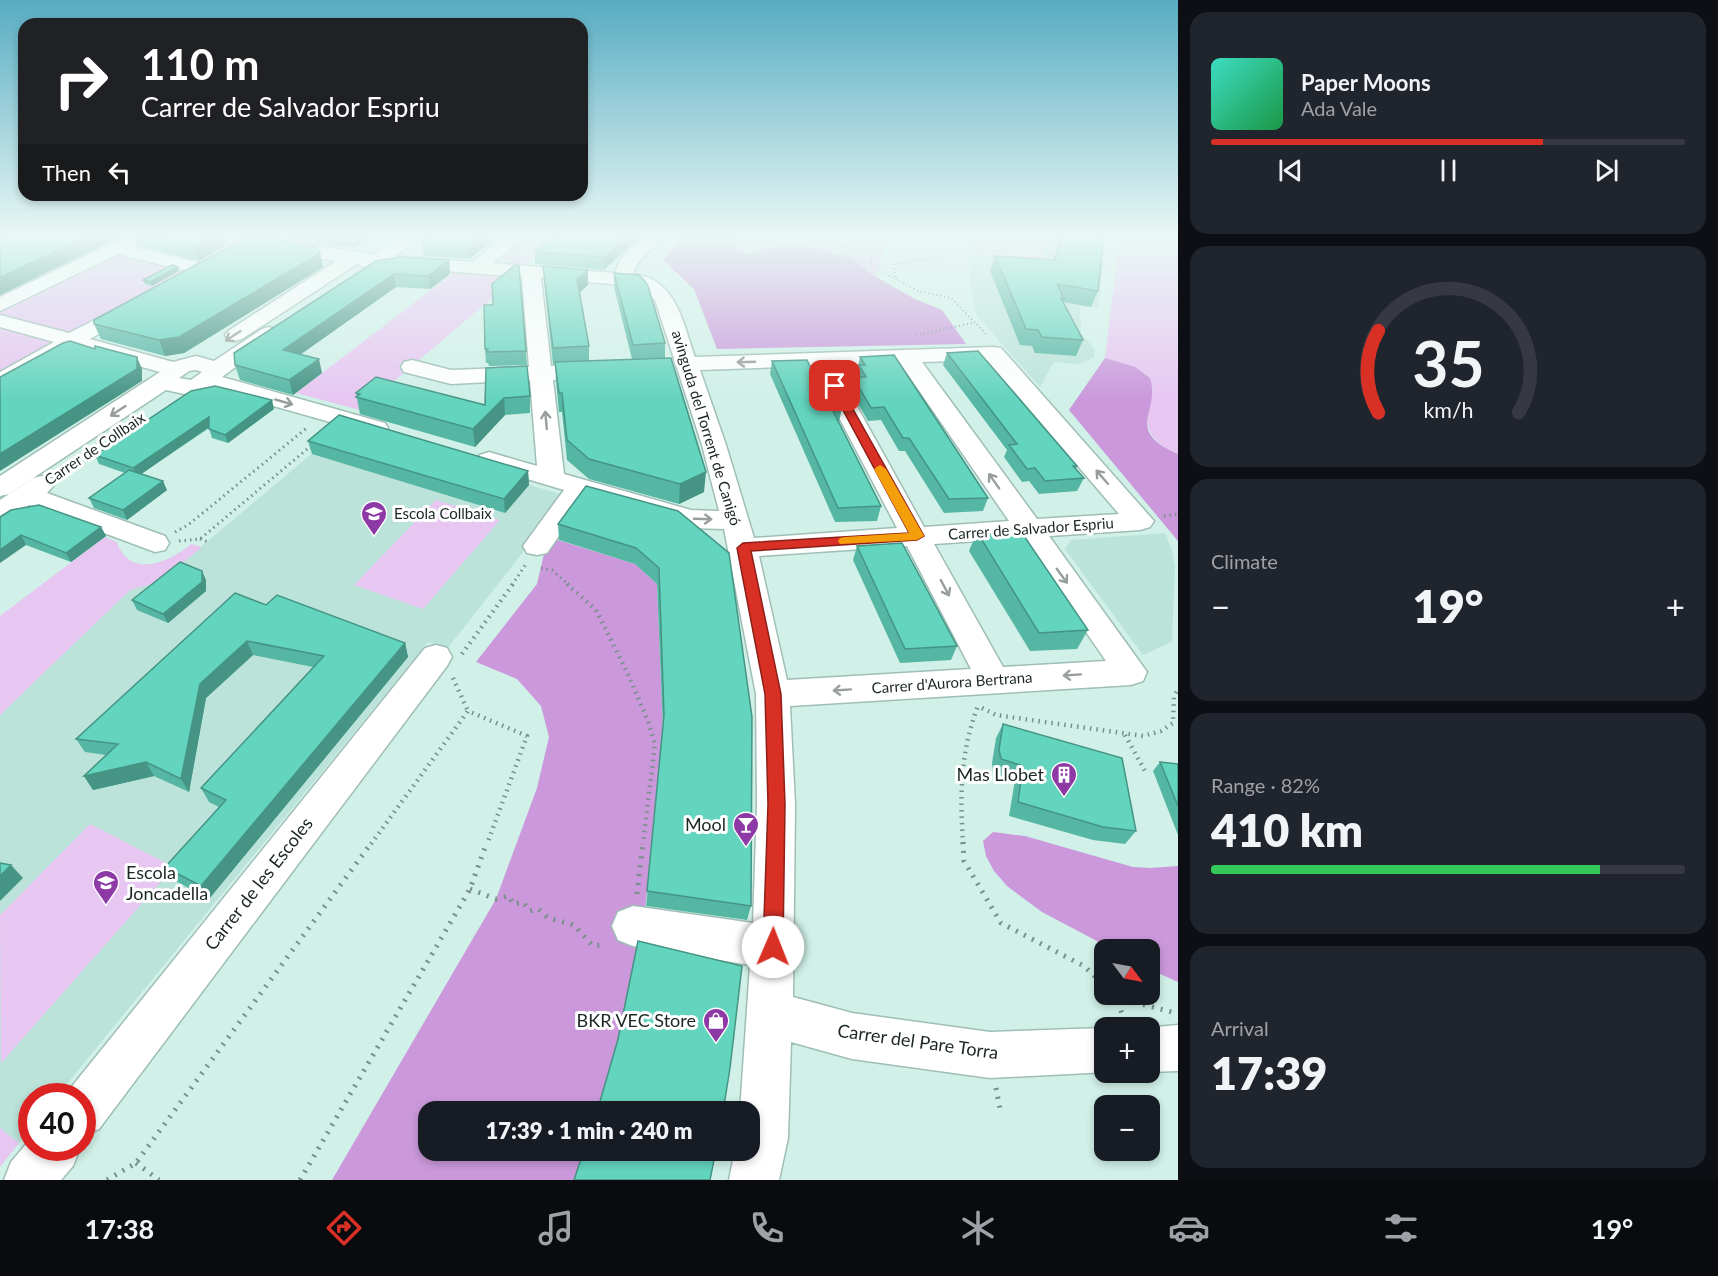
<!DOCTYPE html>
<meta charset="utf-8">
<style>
body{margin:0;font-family:Lato,sans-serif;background:#20242c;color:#f1f3f6;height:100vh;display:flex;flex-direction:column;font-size:22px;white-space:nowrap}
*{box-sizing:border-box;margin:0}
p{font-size:20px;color:#9ea1a6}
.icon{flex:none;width:33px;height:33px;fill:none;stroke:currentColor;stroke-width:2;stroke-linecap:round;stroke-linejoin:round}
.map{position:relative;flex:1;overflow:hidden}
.side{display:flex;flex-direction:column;gap:12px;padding:12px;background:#0d0f14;width:540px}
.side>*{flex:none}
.top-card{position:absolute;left:18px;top:18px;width:570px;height:183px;border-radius:18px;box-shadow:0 3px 9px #0003;background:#202124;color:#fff;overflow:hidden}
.needle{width:39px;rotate:122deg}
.fabs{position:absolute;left:1094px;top:939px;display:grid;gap:12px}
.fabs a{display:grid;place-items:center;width:66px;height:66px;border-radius:12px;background:#171b24;box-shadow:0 3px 9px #0003;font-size:30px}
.speed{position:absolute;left:18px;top:1083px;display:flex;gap:12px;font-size:30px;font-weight:700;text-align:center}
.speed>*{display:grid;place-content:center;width:78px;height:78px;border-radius:50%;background:#171b24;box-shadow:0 3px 9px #0003;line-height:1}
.speed .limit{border:9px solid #d22;background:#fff;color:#111}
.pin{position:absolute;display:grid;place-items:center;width:51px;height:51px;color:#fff;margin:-26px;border-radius:12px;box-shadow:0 3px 9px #0006}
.me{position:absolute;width:66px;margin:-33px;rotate:1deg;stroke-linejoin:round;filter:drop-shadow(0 0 4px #0008)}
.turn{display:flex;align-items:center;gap:21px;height:126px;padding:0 24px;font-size:27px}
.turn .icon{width:78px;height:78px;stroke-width:2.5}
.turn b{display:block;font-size:42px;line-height:51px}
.then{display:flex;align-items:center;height:57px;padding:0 24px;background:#0003;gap:12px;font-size:22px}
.big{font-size:45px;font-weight:800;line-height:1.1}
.side .widget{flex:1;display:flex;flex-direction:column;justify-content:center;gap:9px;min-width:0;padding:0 21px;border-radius:18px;background:#20242c}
.side .dial{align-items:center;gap:0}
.dial svg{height:156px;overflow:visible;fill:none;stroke:#363941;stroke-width:7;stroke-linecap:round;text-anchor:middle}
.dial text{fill:#f1f3f6;stroke:none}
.song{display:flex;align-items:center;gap:18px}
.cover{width:72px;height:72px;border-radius:9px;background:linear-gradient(135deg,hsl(170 70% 55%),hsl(140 70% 35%))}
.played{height:6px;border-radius:3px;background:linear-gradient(90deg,#d93025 70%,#363941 70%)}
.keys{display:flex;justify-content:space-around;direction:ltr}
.heat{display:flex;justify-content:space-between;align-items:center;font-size:33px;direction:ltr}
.charge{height:9px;border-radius:4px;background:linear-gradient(90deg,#34c759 82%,#363941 0)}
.trip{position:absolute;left:418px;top:1101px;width:342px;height:60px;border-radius:18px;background:#171b24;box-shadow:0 3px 9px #0003;font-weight:800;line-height:60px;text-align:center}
.tabs{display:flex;height:96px;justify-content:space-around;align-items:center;background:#090b0e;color:#9ea1a6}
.tabs .icon{width:42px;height:42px}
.tabs .selected{color:#d93025}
.tabs b{font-size:27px;color:#f1f3f6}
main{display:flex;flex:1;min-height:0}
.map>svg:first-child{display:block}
</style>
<main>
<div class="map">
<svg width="1178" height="1180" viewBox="0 0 1178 1180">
<rect width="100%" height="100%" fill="#d0f0e8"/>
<g fill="#bbe3d9">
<path d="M974,236H1107L1098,308L1080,305L1081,333L1095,350L1094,357L1080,364L1054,362L1040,387L977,316L970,284L969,247Z"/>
<path d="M340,430L567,496L447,649L428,642L57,1096H32L31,1128L19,1143L0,1128V715L130,589L159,582Z"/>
<path d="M1165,533L1172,550L1175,567L1172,642L1143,655L1065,549L1071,540Z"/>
</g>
<g fill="#e7c6f2">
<path d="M527,236H559L525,264L508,263L501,256Z"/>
<path d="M744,236H901L885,246L876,277L850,257L797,244L777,246L750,254L733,251Z"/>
<path d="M982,236H1047L1040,265L975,254Z"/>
<path d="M1120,236H1178V454C1142,438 1145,423 1153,389L1105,358Z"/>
<path d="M115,252L193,270L0,377V309Z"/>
<path d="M453,273L516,278L360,410L296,393Z"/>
<path d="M436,500L500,520L423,609L354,585Z"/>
<path d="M105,537L117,542C129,579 169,563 191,544L202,547L159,582L130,590L0,715V616Z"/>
<path d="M90,824L174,867L1,1063L0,915Z"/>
<path d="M0,1128L19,1143L0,1167Z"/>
</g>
<g fill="#ca98db">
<path d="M683,236H744L733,251L750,254L777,246L797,244L850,257L876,277L915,299L942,310L966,344L717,349L694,289L663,260Z"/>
<path d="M1105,358L1135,367L1150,378C1161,412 1123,430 1178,454V541L1069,410Z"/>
<path d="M548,537L635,564L657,584L663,731L645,910L617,1049L599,1111L429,1112V1150L586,1151L576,1180H332L496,899L537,788L549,737L541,706L517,679L476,662L537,584Z"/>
<path d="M993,832L1025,836L1133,867L1150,868L1178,866V982L1149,969V950L1112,949L1042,912L1007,886L994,871L986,856L983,841Z"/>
</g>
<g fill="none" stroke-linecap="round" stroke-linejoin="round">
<defs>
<g id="minor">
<path d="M127,236H150L133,247L209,265L211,269L209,273L202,275L118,254L0,311V297Z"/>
<path d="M205,236H247L374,254L401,236H422L395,256L472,262L505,236H525L493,263L615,273L621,258L645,236H664L637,264L633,274C676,278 683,323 695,357L993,347L1001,348L1154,521L1150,527L1140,530L1049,536L1147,672L1143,681L1131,685L790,706L795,804L793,997L852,1013L990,1032L1104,1028V1072H1108L990,1078L852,1059L791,1042L788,1138L779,1180H729L735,1150H750V1112H740L750,965L633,946L618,940L612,926L618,912L633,906L753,923L757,804L756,694L724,529L690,528L586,497L547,553L537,555L527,553L523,546L564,490L480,465L476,460L480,455L489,452L537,466L530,380L451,384L404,372L401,367L404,362L412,360L451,370L529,367L522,277L381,266L371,270L357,264L242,339L235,341L228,339L225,335L228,331L336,261L214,241L208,240ZM541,278L635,286L642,288L655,300L702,445L719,511L691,510L564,474L553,380L605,376L608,371L605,366L597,364L551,366ZM987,360L1119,514L1037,519L922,362ZM900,363L1009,521L924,527L834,365ZM812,366L897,528L754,538L726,445L700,370ZM1021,538L1106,661L1003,667L934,544ZM907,546L971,669L787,680L759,556Z"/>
<path d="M132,301L139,303L142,307L139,311L90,339L173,362L196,356L214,361L262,329L269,327L276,329L279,333L276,337L222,377L385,423L388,428L385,433L376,435L210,388L184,394L166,390L9,494L0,496V476L160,372L74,348L8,386L0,388V372L54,342L0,327V315L69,333ZM196,370L202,372L191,380L179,378L189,371Z"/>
<path d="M42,476L51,478L55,484L47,493L165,536L169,543L165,550L155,552L29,505L10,519L0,522V500L33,478Z"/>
<path d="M436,645L447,648L452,657L447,666L99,1129L82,1136V1096L65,1095L425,648Z"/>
<path d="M1178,1025V1071L1149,1072V1028H1145Z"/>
<path d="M32,1137V1148H80L73,1166L61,1180H4L11,1162Z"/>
</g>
</defs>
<use href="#minor" stroke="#9fbeb6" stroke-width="3"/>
<g stroke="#798f8a" stroke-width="2" stroke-dasharray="1 3" stroke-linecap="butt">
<path d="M825,236L835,246L871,250L887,236"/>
<path d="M871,250V266L918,291L951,298L987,335"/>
<path d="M895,277L894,264L945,256L955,236"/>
<path d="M916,335L973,323"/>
</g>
<g stroke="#798f8a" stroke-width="3" stroke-dasharray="1.5 4" stroke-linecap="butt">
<path d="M1164,516L1178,514"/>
<path d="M175,532L188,525L308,427"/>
<path d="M200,539L208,542"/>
<path d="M179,541L200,539L312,445"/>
<path d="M541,568L552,570L569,585"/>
<path d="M512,585L526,564"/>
</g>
<g stroke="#798f8a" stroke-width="4.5" stroke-dasharray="1.5 5" stroke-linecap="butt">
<path d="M567,584L596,610L627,672L648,721L655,744L643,844"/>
<path d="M462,654L513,584"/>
<path d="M453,678L468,711"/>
<path d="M982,708L996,715L1143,736L1161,731L1173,723L1174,697L1178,689"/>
<path d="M1125,735L1145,771"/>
<path d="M371,844L468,711L527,736L487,844"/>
<path d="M963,844C960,795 960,752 978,706"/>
</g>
<g stroke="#798f8a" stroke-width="5" stroke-dasharray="2 7" stroke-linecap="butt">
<path d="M963,842L964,861L1001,923L1084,966L1104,985"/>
<path d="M470,889L496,899L509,896L513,904L523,902L530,911L538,909L548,918L574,925L593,946L606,944"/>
<path d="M637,894L643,842"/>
<path d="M1114,994L1128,1028"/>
<path d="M1117,998L1172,1012"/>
<path d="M996,1088L1001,1114"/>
<path d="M136,1163L159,1180"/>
<path d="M107,1180L136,1163L372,842"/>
<path d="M300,1180L470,889L487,842"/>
</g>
<use href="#minor" fill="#fff" fill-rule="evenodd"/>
</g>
<g fill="#55b6a3">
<path d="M135,236H224L226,245L199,261L139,246Z"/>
<path d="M264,236H373L354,248Z"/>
<path d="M432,236H488L489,244L469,259L424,256L422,243Z"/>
<path d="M1060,236H1101L1100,244L1098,291L1091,307L1063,302L1083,340L1076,356L1035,353L1032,346L1020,345L990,271L995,256L1054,260Z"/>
<path d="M640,237L604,270L535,264V252Z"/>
<path d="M320,253L323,267L184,353L165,356L101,339L94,324Z"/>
<path d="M449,260L450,274L430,289L396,287L301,354L322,373L293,395L240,380L235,365L376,261Z"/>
<path d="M519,266L527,365L489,366L488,363H486L485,349L493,305Z"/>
<path d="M543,266L588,270V285L580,292L589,346V361L632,359L614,287V273L665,343V358L704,492L679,504L589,479L567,460L562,412H559L556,381L555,364H553L544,281Z"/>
<path d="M179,271L152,286L145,284L143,280Z"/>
<path d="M947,353L1077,466L1076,469L1084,478L1077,491L1039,494L1029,481L1022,482L1004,457L1007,450L943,365Z"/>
<path d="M860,357L988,498L983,511L944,513L905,451H899L881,420L868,421L850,390L853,377H856Z"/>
<path d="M772,361L816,378L842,408L839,422L881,506L877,521L835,522L770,374Z"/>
<path d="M486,368L530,396V413L505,415L475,447L360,414L356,393L485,405Z"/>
<path d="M274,409L228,443L212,438L209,428L141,474L167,490L127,520L94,508L89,498L125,473L99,464L95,455Z"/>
<path d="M308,441L528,471L529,485L505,513L312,454Z"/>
<path d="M631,499L678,511L751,906L747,920L646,906L663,730L657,584L635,564L559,540L558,524Z"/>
<path d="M0,517L101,527L106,536L71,562L26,545Z"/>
<path d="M977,532L1088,630L1077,649L1030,651L969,551Z"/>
<path d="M857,546L957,646L951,660L900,663L853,560Z"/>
<path d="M206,580V591L168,623L137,610L132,600Z"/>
<path d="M266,605L405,643L408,657L209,899L174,880L165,867L219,807L209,802L201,788L313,667L253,655L206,698L189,792L154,776L93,790L84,776L106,755L85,752L76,739Z"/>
<path d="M1003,724L1136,831L1125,844L1093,840L1009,816L1015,780L993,773L992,763L996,738Z"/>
<path d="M1160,762L1178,764V835L1153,771Z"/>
</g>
<g fill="#459484">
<path d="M89,236H122L0,295V277Z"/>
<path d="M214,236H224L226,245L199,261L194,247Z"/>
<path d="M352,236H373L354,248Z"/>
<path d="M479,236H488L489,244L469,259L468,246Z"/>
<path d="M628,236H640L604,270L605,257Z"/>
<path d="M320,253L323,267L184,353L165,356L159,340Z"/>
<path d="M449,260L450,274L430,289L428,276Z"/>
<path d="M178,267L179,271L152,286L150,282Z"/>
<path d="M588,270V285L578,294L577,279Z"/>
<path d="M394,274L396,287L287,364L283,350Z"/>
<path d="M137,357L142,369V381L0,471V454Z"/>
<path d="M319,359L322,373L293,395L289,380Z"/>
<path d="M504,398L505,415L475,447L473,429Z"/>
<path d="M272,400L274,409L228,443L225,435Z"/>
<path d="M209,417L212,425L137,477L133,468Z"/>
<path d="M528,471L529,485L505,513L504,499Z"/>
<path d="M706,472L704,492L679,504L680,484Z"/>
<path d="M163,481L167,490L127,520L123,510Z"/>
<path d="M101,527L106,536L71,562L66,553Z"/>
<path d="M21,535L26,545L0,563V550Z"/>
<path d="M202,571L206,580V591L168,623L163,614Z"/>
<path d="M247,641L253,655L206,698L189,792L181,779L200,684Z"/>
<path d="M405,643L408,657L209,899L201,886Z"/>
<path d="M146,762L154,776L93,790L84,776Z"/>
<path d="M11,865L23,878L0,901V876Z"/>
</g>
<g fill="#63d4bd" stroke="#459484" stroke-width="1.5">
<path d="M0,236H89L0,277Z"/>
<path d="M148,236H214L194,247Z"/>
<path d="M249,236L316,246L320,253L179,337L159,340L94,324V320Z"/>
<path d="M432,236H482L468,246L422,243Z"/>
<path d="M554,236H628L605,257L535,252Z"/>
<path d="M1062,236H1101L1100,244H1103L1098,291L1057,284L1064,299L1061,298L1083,340L1042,337L1038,330L1026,329L995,256L1055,260Z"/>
<path d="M400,257L449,260L428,276L394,274L283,350L319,359L289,380L235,365L234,353L376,261Z"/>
<path d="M172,265L178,267L150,282L143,280Z"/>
<path d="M515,265L519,266L526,351L487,352L488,349H485L484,305H493L492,284Z"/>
<path d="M543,266L588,270L577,279L589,346L553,348Z"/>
<path d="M614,273L639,275L644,280L648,286L665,343L633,345Z"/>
<path d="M70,341L95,349V346L137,357V369L0,454V377L63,343Z"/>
<path d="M978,351L1077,466H1073L1084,478L1045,481L1035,468L1027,469L1009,445L1017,444L947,353Z"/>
<path d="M894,355L988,498L949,499L909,438H903L884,407L871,408L853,377H866L859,365H865L860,357Z"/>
<path d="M671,358L706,472L680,484L589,459L567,440L562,393H559L555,362Z"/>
<path d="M807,360L816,378H826L842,408L832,409L881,506L838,508L772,361Z"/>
<path d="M527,366L530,396L504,398L473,429L356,397L360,394L356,393L376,377L485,405L486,368Z"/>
<path d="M215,386L272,400L225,435L209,429V417L133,468L95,455L191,391Z"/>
<path d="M339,415L528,471L504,499L308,441Z"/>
<path d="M129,470L163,481L123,510L89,498Z"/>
<path d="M586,486L678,511L729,553L752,717L751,906L647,891L664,715L659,568L636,548L558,524Z"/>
<path d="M39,505L101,527L66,553L21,535L0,550V517L11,510Z"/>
<path d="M1020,530L1088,630L1039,633L977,532Z"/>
<path d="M902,543L957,646L905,649L857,546Z"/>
<path d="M180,562L202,571V582L163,614L132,600Z"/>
<path d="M235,593L266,605L277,595L405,643L201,886L165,867L226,800L201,788L324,656L247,641L200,684L181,779L146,762L84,776L118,744L76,739Z"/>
<path d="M1003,724L1122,758L1136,831L1103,827L1018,802L1023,766L1001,759L999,750Z"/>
<path d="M1160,762L1178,764V806Z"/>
<path d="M0,863L11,865L0,876Z"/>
<path d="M638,941L742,966L730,1068L723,1112H597L618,1039Z"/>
<path d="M584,1150H716L710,1180H574Z"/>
</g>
<defs><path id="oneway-shaft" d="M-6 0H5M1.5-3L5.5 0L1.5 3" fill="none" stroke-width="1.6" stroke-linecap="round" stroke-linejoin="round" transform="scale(1.5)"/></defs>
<g stroke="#989e9c">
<use href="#oneway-shaft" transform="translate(233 336) rotate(147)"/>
<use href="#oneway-shaft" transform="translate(746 362) rotate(178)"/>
<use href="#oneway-shaft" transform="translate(284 402) rotate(16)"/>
<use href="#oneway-shaft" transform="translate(118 411) rotate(147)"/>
<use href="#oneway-shaft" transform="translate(546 420) rotate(-95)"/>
<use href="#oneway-shaft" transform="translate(1102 477) rotate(-131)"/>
<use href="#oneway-shaft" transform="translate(994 481) rotate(-125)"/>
<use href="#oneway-shaft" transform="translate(703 519) rotate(2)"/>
<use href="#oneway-shaft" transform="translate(1062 576) rotate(54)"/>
<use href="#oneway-shaft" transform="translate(945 588) rotate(62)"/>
<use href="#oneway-shaft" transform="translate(1072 675) rotate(176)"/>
<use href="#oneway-shaft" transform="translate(842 690) rotate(176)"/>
</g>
<linearGradient id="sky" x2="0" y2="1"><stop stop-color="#57acc2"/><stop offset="0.59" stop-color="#eaf8f5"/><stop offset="1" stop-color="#eaf8f5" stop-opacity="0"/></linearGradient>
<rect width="1178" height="401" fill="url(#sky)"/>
<path fill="#d93025" stroke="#8d1f18" stroke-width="1.5" d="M835,383L840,386L924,536L917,540L751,551L781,694L785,804L783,947L780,954L773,957L766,954L763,947L768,804L765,694L737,548L743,543L909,533L830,386Z"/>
<path fill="#f59e0b" d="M880,465L886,469L924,536L917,540L840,544L838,541L840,538L845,537L909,533L874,469Z"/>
<defs>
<symbol id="school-pin" viewBox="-11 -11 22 30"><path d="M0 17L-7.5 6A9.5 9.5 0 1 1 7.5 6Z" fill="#8d39a6" stroke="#fff"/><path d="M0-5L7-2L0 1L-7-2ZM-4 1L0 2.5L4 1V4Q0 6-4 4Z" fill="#fff"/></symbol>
<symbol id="building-pin" viewBox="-11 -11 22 30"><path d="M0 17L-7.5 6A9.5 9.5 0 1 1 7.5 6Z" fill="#8d39a6" stroke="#fff"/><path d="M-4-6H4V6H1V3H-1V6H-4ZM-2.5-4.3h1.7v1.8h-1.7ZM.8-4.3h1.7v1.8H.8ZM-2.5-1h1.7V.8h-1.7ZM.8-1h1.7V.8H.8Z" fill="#fff"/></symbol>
<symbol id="bar-pin" viewBox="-11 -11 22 30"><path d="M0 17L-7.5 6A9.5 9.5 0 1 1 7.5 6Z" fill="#8d39a6" stroke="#fff"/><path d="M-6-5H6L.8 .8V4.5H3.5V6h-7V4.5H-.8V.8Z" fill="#fff"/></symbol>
<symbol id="shop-pin" viewBox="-11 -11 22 30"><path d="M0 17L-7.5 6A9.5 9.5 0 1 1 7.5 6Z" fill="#8d39a6" stroke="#fff"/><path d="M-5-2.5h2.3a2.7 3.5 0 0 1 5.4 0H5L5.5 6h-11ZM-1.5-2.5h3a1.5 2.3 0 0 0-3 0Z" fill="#fff"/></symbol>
</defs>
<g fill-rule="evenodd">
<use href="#school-pin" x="359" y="499" width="30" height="40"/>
<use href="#building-pin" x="1049" y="760" width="30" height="40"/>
<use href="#bar-pin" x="731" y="810" width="30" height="40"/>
<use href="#school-pin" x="91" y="868" width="30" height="40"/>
<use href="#shop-pin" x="701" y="1006" width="30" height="40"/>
</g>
<g text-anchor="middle" stroke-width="6" stroke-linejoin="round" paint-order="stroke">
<g font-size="15" fill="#1b2724" stroke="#fff">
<text transform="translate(706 428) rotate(73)" y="5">avinguda del Torrent de Canigó</text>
<text transform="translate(95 449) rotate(-34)" y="5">Carrer de Collbaix</text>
<text transform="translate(1031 529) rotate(-4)" y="5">Carrer de Salvador Espriu</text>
<text transform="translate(952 683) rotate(-4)" y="5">Carrer d'Aurora Bertrana</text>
</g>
<g font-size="15" fill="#1b2724" stroke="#fff" text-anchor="start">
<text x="394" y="519">Escola Collbaix</text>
</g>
<g font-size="18" fill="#1b2724" stroke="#fff" text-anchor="end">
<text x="1044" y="781">Mas Llobet</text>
<text x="726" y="831">Mool</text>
<text x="126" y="879" text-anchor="start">Escola<tspan x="126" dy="21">Joncadella</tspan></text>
<text x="696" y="1027">BKR VEC Store</text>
</g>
<g font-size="18" fill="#1b2724" stroke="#fff">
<text transform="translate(259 884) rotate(-52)" y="6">Carrer de les Escoles</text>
<text transform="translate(918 1042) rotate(8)" y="6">Carrer del Pare Torra</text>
</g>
</g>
</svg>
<div class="fabs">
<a><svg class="needle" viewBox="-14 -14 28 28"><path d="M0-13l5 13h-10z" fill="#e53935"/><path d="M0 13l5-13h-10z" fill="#9ea1a6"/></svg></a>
<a>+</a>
<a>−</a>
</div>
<div class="speed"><div class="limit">40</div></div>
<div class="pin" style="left:835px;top:386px;background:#d93025"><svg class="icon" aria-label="arrive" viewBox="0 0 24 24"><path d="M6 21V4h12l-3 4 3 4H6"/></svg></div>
<svg class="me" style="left:773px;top:947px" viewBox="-20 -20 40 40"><circle r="19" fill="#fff"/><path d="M0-13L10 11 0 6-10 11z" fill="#d93025"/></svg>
<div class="trip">17:39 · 1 min · 240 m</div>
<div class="top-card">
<div class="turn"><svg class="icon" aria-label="right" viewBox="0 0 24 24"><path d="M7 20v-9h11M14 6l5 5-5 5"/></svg><div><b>110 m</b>Carrer de Salvador Espriu</div></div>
<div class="then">Then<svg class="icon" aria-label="left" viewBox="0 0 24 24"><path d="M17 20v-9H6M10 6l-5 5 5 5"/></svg></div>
</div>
</div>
<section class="side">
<div class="widget">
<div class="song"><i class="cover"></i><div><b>Paper Moons</b><p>Ada Vale</p></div></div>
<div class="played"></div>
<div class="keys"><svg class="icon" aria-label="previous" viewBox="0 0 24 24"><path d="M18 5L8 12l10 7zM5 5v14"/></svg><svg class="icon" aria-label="pause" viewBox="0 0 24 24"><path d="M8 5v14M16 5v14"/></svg><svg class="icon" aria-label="next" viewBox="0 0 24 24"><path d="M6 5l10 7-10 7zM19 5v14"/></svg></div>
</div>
<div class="widget dial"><svg viewBox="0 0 100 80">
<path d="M14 69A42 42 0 1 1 86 69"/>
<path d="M14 69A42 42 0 0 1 14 27" stroke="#d93025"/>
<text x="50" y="56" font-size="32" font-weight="700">35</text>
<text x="50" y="72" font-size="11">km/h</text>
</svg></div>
<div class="widget"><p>Climate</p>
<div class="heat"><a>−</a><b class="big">19°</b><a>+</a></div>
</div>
<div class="widget"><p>Range · 82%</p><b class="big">410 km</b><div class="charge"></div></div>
<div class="widget"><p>Arrival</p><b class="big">17:39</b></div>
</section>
</main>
<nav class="tabs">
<b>17:38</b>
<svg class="icon selected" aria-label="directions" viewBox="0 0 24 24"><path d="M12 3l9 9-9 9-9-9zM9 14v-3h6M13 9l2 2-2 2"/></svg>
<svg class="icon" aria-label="music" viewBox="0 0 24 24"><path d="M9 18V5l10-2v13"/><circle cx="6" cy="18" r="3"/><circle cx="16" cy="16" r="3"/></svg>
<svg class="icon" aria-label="phone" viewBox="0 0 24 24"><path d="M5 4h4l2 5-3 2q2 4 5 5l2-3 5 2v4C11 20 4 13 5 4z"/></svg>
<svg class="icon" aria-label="climate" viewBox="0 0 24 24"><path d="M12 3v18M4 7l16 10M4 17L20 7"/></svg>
<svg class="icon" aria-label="car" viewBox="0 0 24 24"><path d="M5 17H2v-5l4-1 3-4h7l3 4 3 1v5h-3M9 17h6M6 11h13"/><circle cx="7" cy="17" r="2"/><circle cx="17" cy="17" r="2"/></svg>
<svg class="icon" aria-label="filters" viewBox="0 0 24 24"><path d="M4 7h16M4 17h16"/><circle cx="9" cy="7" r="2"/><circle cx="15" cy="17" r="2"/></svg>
<b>19°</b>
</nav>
